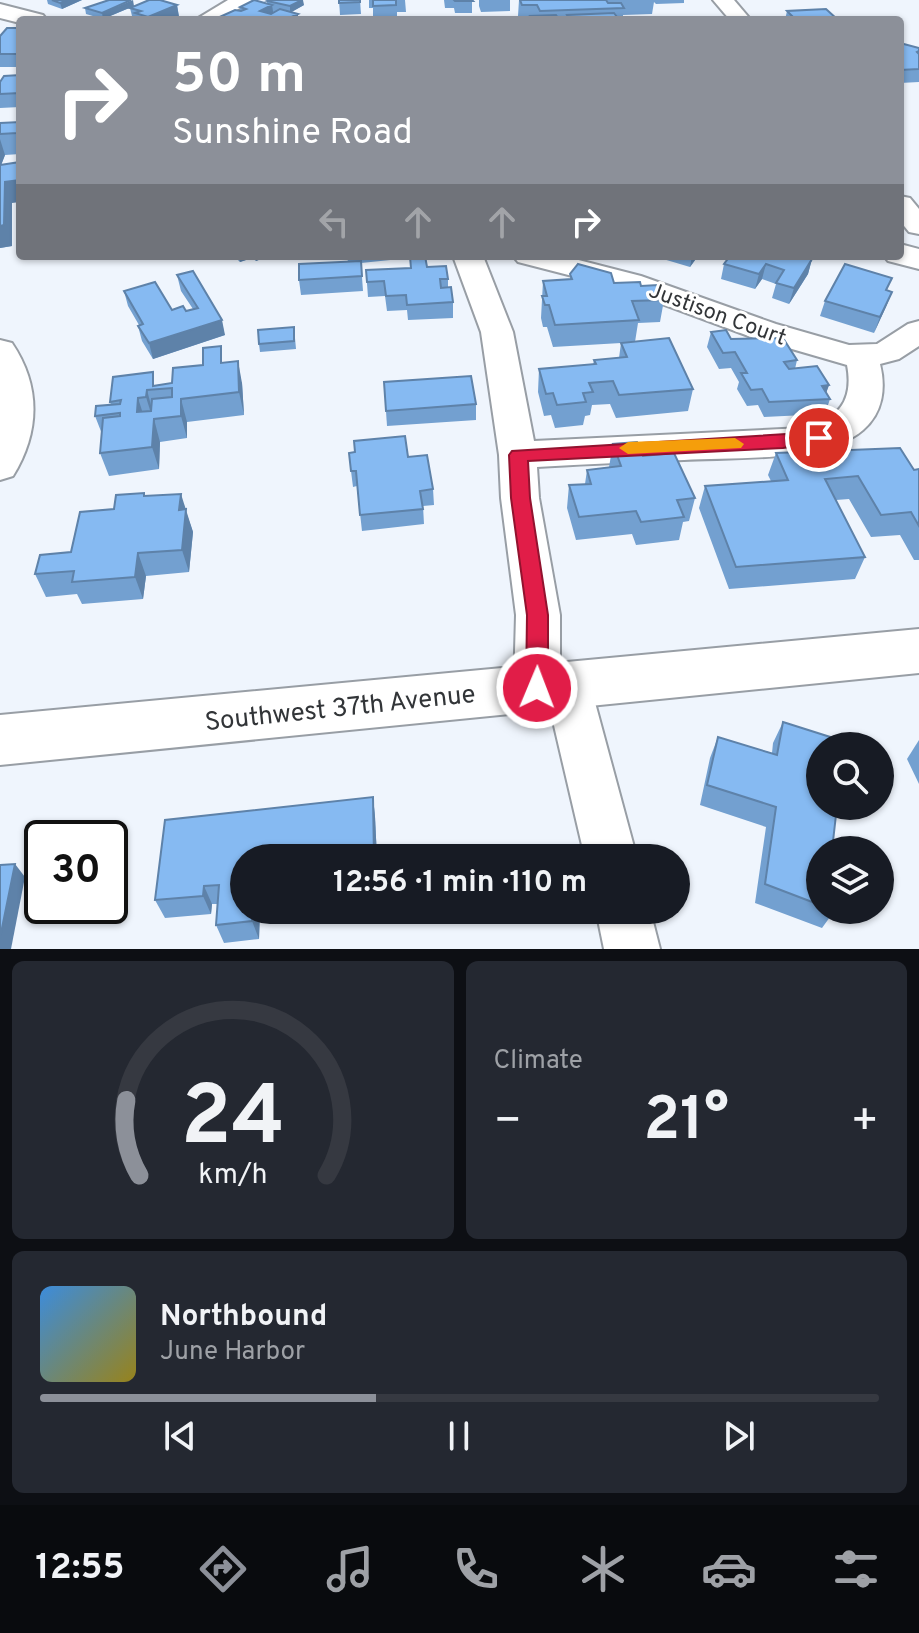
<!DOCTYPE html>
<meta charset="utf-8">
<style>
body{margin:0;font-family:Overpass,sans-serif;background:#242831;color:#f1f3f6;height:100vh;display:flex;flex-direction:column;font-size:30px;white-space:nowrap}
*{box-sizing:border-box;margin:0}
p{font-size:26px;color:#9ea1a6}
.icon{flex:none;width:44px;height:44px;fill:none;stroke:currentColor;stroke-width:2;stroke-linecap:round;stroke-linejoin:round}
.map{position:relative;height:949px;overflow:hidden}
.sheet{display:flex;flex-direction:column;gap:12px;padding:12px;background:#0d0f14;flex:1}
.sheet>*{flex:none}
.hud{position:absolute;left:16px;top:16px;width:888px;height:244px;border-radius:8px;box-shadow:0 2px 6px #0004;background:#8c9099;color:#fff;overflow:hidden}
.controls{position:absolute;left:806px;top:732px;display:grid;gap:16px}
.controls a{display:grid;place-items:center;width:88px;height:88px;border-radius:50%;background:#171b24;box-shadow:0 2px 6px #0004;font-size:40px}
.speed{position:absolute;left:24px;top:820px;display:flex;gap:16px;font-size:40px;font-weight:700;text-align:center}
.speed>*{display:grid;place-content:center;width:104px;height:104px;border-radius:50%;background:#171b24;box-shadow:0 2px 6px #0004;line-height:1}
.speed .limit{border:4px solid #111;border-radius:12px;background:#fff;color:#111}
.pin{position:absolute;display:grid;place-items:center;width:68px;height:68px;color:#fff;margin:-34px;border:4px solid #fff;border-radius:50%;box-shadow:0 2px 8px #0007}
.me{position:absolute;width:88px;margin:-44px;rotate:1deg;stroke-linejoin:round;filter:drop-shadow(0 0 6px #0008)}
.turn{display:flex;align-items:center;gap:28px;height:168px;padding:0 24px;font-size:36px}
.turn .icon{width:104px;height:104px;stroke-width:2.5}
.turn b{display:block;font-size:56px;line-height:68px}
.lanes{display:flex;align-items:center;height:76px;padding:0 24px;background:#0003;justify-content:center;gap:40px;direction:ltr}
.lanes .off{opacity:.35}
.big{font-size:60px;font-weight:700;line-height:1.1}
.sheet .card{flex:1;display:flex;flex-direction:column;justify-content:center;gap:12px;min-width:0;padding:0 28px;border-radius:12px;background:#242831}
.sheet .dial{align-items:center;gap:0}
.dial svg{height:208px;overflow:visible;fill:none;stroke:#363941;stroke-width:7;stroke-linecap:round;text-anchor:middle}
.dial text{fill:#f1f3f6;stroke:none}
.song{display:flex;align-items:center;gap:24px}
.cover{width:96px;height:96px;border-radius:12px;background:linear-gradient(135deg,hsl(210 70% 55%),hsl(50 70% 35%))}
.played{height:8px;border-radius:4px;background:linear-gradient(90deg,#8c9099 40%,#363941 40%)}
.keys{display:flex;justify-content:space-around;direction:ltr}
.heat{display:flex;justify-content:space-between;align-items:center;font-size:44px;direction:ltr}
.sheet .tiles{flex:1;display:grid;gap:12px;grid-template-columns:1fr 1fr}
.card:last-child{grid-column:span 2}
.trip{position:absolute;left:230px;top:844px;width:460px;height:80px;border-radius:40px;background:#171b24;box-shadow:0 2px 6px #0004;font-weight:700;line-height:80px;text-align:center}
.dock{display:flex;height:128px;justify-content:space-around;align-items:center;background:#090b0e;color:#9ea1a6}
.dock .icon{width:56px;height:56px}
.dock .current{color:#8c9099}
.dock b{font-size:36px;color:#f1f3f6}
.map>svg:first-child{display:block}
</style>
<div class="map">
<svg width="919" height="949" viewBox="0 0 919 949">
<rect width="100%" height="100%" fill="#eff5fd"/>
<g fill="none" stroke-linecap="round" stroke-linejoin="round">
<defs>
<g id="street">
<path d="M228,0H253L220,20H195Z"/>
<path d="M713,0H734L751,20H730Z"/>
<path d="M900,196L910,198L919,209V234L909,232L900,221Z"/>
<path d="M453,256H483L513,332L534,441L803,428C838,420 854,401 847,365L754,338L619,288L518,262L513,256H563L641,276L776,324L849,345L877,344L908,324L919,321V346L899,359L880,364C886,388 883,413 863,430C825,463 732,457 684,460C635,462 586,464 537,467L539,498L560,615V667L567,664L583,670L590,684L637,858H585L549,704L537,708L521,702L514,688L516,615L501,498L499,455L481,332Z"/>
<path d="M0,340L12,343C41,386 40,432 13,476L0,480Z"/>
<path d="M596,910H650L660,949H604Z"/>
</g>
<g id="secondary">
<path d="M0,4L43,15L47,20H20V23L0,18Z"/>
<path d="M900,244L919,249V269L888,261L884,256H900Z"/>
<path d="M919,629V673L0,765V715Z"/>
</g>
</defs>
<use href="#street" stroke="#989ea5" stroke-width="4"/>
<use href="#secondary" stroke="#989ea5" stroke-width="4"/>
<use href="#street" fill="#fff" fill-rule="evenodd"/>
<use href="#secondary" fill="#fff" fill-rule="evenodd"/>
</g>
<g fill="#73a0d0">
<path d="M47,0H82L62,9L48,4Z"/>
<path d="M339,0H360L361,14L340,15Z"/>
<path d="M369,0H405L406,12H397V18H373V8H369Z"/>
<path d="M444,0H472V13H455L454,8H445Z"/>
<path d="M479,0H510V11L481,12L479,6Z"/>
<path d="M519,0H684V3L656,4L654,2L652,14L623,15V20H520L518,16Z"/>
<path d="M267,1L304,5L291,12L298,20H213L240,11V7L267,4Z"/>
<path d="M177,5L179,17L172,20H133L130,8Z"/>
<path d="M134,6L103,19L86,14L85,8Z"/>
<path d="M787,11L837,20H785Z"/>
<path d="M20,28V67H0V36Z"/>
<path d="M900,43L919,48V82L900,83Z"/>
<path d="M20,75V107L0,108V82Z"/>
<path d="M20,122V154L5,155L1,165L12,203V246L0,248V123Z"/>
<path d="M234,256H269L256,261L252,258L240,262Z"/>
<path d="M347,256H436L426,257L427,267L448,279V287L453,302V318L408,320L407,310L387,311L385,296L368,297L366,270L410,268V258L361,263L363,291L301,295L299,280L348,262Z"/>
<path d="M653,256H698L690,267Z"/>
<path d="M812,259L808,274L789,304L772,298L776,284L762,279L755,289L721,279L724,264Z"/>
<path d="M570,274L614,283L641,286L664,300L660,322L638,323L635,342L693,389L688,411L616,418L610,404L592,405L590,415L585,416L583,425L555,428L551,415L544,416L538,392L539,369L593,365L594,360L619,358L621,343L553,347L547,327H543L541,318L543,281L570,279Z"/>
<path d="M177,275L225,335L153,359L142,341L138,326L139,325L128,306L124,291L172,310L186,311L193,309L181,291Z"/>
<path d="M892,292L874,333L820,316L825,301Z"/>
<path d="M294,327L296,349L260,352L259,344Z"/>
<path d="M711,332L797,360L795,369L829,385L826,393L830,399L825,414L764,417L758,405L747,406L737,389L739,382L731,368L719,369L707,347Z"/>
<path d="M224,362L242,383L244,415L187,422V438L160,442L159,469L109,476L100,453L102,434L95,416L111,405L110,402L157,385L172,383Z"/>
<path d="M384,382L476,404V420L387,426Z"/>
<path d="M613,444L643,456L695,498L689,521L683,522L679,540L636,545L632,534L576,540L567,508L569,485L585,484L587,470L609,467Z"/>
<path d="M776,453L914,470L919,469V560H914L900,535L871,537L849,499L836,500L865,557L855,579L729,589L699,508L705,486L771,481L768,475Z"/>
<path d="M408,457L433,489L434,505L423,506L424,524L362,531L357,486L353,487L351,471Z"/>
<path d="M145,496L185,509L193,532L189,572L146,576L143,599L82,604L77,594L46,597L35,574L71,552L114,509Z"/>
<path d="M783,722L820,850V910H835L822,928L755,903L766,827L700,805L710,758L718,737L772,753L773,743Z"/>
<path d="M919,740V784L907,759Z"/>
<path d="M373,797L375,817L377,858H244V910H260L259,939L224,943L216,925L218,904H212L211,914L165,918L155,900L165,820Z"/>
</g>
<g fill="#5e82a9">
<path d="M67,0H82L62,9L60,3Z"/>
<path d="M133,0L134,6L103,19L102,13Z"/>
<path d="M302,0H303L304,5L290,13V6Z"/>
<path d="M177,5L179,17L172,20H148V17Z"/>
<path d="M272,5L274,17L260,11Z"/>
<path d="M298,14V20H285Z"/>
<path d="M0,139L5,155L0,168Z"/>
<path d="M20,180V202L12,203V246L0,248V226L5,182Z"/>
<path d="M239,256H251L252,258L240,262Z"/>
<path d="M255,256H269L256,261Z"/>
<path d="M692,256H698L690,267Z"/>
<path d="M812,259L808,274L789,304L794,288Z"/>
<path d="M766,264L762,279L755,289L759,274Z"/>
<path d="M892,292L886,307L874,333L880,317Z"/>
<path d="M222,320L225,335L153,359L149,343Z"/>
<path d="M238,361L242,383L244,415L239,392Z"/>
<path d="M829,385L824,399L822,386Z"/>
<path d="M147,390L153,413V420L146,397Z"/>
<path d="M138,398L145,420L137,412Z"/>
<path d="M181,399L187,422V438L181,416Z"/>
<path d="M154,419L160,442L159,469L152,447Z"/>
<path d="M181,494L193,532L189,572L182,550L179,510Z"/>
<path d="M138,553L146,576L143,599L135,577Z"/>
<path d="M373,797L375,817L377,858H374Z"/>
<path d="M15,864L25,877L11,949H0V938Z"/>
<path d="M204,886L212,904L211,914L203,896Z"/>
<path d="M252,910H260L259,939L252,921Z"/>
</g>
<g fill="#86baf2" stroke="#5e82a9" stroke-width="2" fill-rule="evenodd">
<path d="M52,0H67L60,3Z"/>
<path d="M109,0H131L102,13L85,8Z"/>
<path d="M149,0H160L177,5L148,17L135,13L141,11L130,8Z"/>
<path d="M254,0L272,5L260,11L271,14L280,9L298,14L285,20H252L244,18L240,20H213L235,10L241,11L246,9L240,7Z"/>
<path d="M269,0H302L290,6L267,1Z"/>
<path d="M339,0H360V2L339,3Z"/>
<path d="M373,0H396V5L373,6Z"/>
<path d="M454,0H472L473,1H455Z"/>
<path d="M520,0H606L608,3H621L624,8L540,11L537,5H522Z"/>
<path d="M826,9L837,19L796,20L787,11Z"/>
<path d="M614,13L617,17H610L611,20H570L567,15Z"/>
<path d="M556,15L559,20H532L530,16Z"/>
<path d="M7,28H20V54H0V36Z"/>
<path d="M900,43L919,48V51L917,52L919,54V69L900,70Z"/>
<path d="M20,75V93L0,94V82L4,76Z"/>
<path d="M20,122V127L17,133L0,134V123Z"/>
<path d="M20,162V180L5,182L4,225L0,226V165Z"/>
<path d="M425,256L427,267L446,266L448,279H440L441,288L451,287L453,302L407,305L406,295L386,296L384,281L367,282L366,270L411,268L410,257Z"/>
<path d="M730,256H803L812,259L794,288L776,283L784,270L766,264L759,274L724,264Z"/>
<path d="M361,261L362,276L299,280V264Z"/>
<path d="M578,264L611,273L614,283L640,282L641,286L658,285L664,300L632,301L639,320L555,325L549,305H545L542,296H547L543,281L572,279L570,274Z"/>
<path d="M845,264L892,278L886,290L892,292L880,317L825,301Z"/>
<path d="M193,271L222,320L149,343L138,326L143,324L124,291L155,282L172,310L183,306L186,311L198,308L177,275Z"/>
<path d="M294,327V341L259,344L258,330Z"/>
<path d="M726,330L731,339L783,338L797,360L784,362L789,369L817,366L829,385L822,386L830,399L769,402L762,389L751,390L741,373H747L735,352L723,353L711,332Z"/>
<path d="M669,338L693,389L619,395L613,381L589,383L593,392L583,393L586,402L557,405L553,393L546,394L539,369L596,364L594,360L627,357L621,343Z"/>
<path d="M221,346V363L238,361L239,392L181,399V416L154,419L152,447L100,453L103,418L120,416V413L95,416L96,406L120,404L121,400L110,402L113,377L153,372V386L172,383L173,368L203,365V348ZM172,388V397L152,399L151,411L137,412L138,398L146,397L147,390Z"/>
<path d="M471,376L476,404L386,411L384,382Z"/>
<path d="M405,436L408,457L427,455L433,489L420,491L423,509L360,515L356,471H351L349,453L355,452L354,441Z"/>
<path d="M637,442L643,456L674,453L695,498L677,500L684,517L641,522L636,511L579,517L569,485L591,484L587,470L621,466L613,444Z"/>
<path d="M900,448L914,470L919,469V526L911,512L881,515L858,476L825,479L865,557L736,567L705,486L788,480L776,453Z"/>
<path d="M144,493V496L181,494L179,510L186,509L182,550L138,553L135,577L72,582L74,571L35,574L40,555L71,552L80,512L114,509L116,495Z"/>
<path d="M783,722L846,742L845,746H820V806H837L832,850H820V905L765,884L776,807L707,785L718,737L777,755Z"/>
<path d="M373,797L374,858H244V910H252V921L216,925L219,885L204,886L203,896L155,900L165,820Z"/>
<path d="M15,864L0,938V865Z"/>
</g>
<path fill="#e11d48" stroke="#92132f" stroke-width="2" d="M819,432L825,434L827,438L825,442L783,448L528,461L530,498L548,615V688L545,695L537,697L530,695L526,688L527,615L511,498L509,455L512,451Z"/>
<path fill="#f59e0b" d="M735,438L744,444L741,448L628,454L619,448L628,442Z"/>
<g text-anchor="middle" stroke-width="6" stroke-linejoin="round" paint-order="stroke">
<g font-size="22" fill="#323538" stroke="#fff">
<text transform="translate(718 313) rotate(20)" y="8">Justison Court</text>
</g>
<g font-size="26" fill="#323538" stroke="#fff">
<text transform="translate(340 707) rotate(-6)" y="9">Southwest 37th Avenue</text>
</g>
</g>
</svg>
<div class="controls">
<a><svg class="icon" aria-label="search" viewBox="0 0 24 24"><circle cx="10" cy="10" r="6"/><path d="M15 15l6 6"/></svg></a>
<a><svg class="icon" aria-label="layers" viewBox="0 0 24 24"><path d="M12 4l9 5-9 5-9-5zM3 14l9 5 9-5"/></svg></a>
</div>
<div class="speed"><div class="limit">30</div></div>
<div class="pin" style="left:819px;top:438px;background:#d93025"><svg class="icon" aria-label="arrive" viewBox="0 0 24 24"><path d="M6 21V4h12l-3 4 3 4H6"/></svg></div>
<svg class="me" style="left:537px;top:688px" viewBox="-20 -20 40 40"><circle r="17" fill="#e11d48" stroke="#fff" stroke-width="3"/><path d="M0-11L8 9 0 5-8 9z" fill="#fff"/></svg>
<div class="trip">12:56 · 1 min · 110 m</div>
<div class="hud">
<div class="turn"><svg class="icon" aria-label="right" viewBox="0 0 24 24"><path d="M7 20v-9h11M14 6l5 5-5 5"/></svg><div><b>50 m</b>Sunshine Road</div></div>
<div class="lanes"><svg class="icon off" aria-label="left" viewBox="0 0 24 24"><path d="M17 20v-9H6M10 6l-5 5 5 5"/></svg><svg class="icon off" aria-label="ahead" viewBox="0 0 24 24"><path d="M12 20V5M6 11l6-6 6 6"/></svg><svg class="icon off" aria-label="ahead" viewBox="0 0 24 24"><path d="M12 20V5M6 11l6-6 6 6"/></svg><svg class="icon" aria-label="right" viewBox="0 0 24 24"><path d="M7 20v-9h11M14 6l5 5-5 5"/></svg></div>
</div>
</div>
<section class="sheet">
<div class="tiles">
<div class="card dial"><svg viewBox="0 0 100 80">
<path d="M14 69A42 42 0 1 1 86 69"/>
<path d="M14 69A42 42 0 0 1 9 40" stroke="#8c9099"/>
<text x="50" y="56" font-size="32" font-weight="700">24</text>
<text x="50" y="72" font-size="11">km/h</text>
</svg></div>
<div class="card"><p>Climate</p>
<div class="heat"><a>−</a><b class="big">21°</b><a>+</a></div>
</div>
<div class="card">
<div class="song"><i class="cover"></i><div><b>Northbound</b><p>June Harbor</p></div></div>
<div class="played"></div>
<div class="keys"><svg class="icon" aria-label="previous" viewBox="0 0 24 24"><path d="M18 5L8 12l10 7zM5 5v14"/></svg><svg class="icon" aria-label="pause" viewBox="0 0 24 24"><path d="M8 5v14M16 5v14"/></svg><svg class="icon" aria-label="next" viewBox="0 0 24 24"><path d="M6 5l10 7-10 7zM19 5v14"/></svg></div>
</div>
</div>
</section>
<nav class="dock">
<b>12:55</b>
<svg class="icon current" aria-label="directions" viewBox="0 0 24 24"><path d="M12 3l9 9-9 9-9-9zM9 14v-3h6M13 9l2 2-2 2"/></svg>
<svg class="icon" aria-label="music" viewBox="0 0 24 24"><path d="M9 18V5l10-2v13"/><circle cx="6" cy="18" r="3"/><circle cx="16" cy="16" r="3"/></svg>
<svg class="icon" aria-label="phone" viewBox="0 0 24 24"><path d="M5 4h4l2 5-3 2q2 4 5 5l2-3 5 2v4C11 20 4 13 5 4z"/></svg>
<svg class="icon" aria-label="climate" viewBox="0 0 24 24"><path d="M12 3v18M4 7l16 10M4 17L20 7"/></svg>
<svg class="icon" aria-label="car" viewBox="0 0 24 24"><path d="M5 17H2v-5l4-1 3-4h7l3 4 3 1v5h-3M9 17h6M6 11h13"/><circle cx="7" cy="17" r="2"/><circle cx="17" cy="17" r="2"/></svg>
<svg class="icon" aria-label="filters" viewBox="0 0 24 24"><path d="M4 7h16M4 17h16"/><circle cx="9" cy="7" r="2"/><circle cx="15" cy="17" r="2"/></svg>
</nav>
